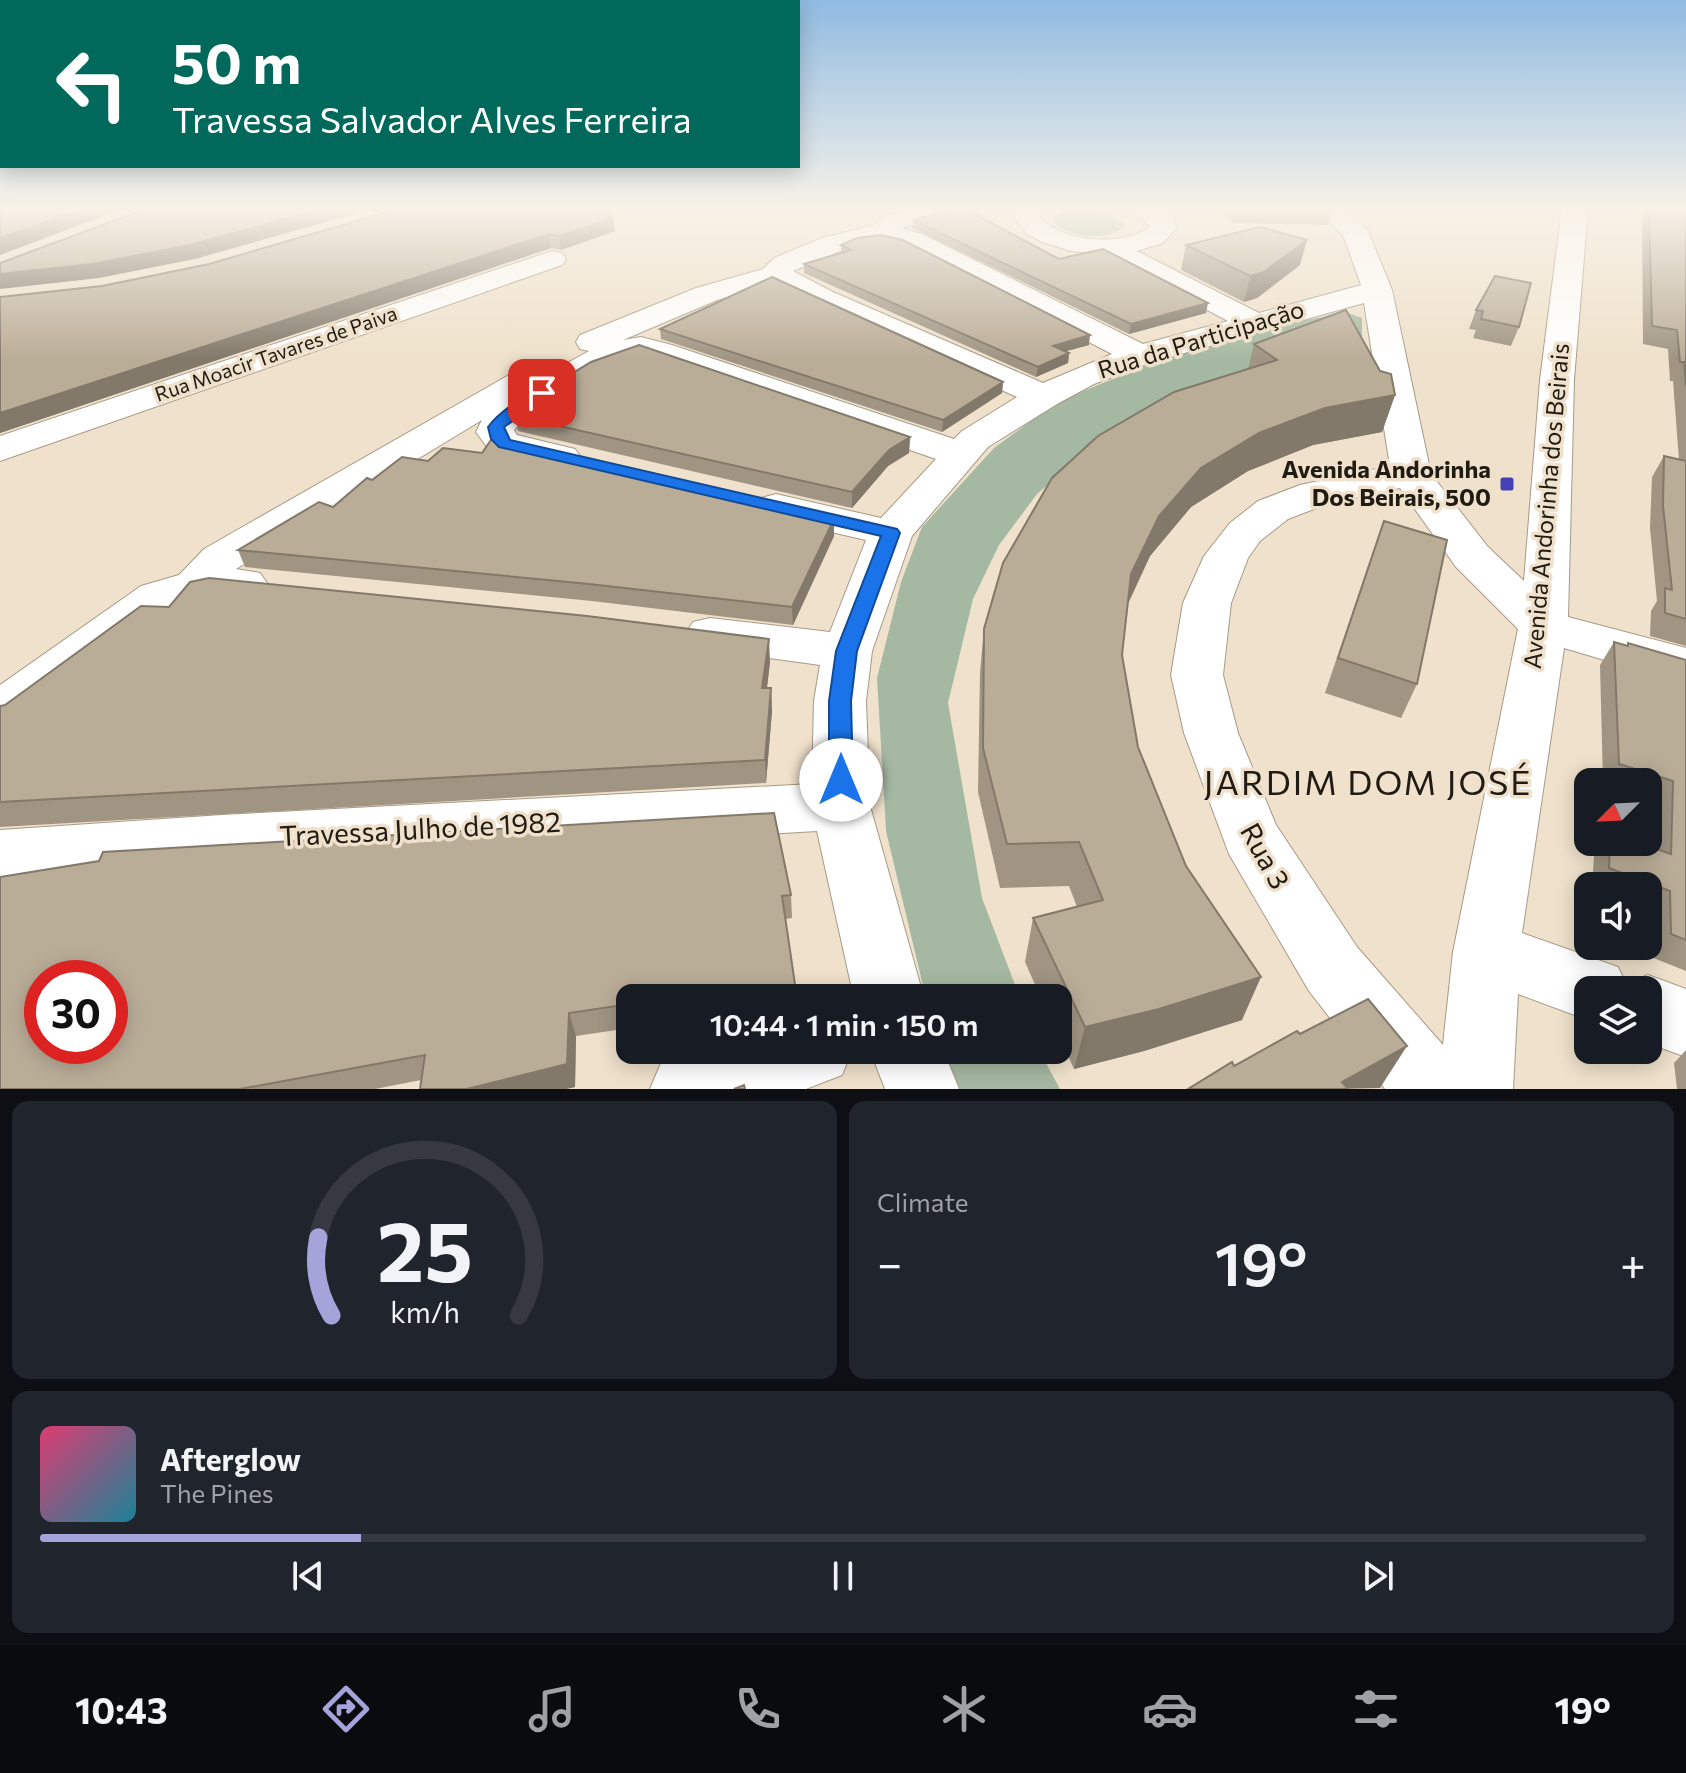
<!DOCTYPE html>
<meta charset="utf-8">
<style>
body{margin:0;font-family:Commissioner,sans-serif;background:#20242c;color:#f1f3f6;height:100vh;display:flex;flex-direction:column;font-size:30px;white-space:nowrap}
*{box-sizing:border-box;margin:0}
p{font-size:26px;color:#9ea1a6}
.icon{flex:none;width:44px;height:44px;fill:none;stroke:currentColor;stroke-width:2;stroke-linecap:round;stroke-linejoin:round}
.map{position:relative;height:1089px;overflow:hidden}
.drawer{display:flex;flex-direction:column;gap:12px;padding:12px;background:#0d0f14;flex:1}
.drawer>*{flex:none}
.guide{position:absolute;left:0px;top:0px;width:800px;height:168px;box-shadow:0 4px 20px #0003;background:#00695c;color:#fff;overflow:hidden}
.needle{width:52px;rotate:246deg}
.controls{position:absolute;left:1574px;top:768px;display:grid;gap:16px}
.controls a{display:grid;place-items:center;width:88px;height:88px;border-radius:16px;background:#171b24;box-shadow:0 4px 20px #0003;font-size:40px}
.speed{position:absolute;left:24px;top:960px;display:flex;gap:16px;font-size:40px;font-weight:700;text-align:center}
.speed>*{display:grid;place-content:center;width:104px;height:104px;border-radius:50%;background:#171b24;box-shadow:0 4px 20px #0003;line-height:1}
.speed .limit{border:12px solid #d22;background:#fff;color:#111}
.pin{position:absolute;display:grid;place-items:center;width:68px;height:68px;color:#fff;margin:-34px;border-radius:16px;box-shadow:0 4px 12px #0006}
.me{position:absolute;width:88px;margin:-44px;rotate:0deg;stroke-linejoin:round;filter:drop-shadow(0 0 6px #0008)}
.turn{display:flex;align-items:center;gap:28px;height:168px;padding:0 40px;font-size:36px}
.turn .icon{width:104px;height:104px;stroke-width:2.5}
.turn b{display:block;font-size:56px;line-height:68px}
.big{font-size:60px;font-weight:600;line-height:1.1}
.drawer .card{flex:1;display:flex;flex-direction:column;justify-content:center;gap:12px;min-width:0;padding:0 28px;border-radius:16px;background:#20242c}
.drawer .dial{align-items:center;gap:0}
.dial svg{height:208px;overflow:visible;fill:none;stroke:#363941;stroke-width:7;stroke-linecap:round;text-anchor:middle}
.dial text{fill:#f1f3f6;stroke:none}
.song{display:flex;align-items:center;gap:24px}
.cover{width:96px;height:96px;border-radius:12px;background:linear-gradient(135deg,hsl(340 70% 55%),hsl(190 70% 35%))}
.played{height:8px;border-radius:4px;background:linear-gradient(90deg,#a4a3da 20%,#363941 20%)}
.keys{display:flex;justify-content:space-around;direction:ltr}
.heat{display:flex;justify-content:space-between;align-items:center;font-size:44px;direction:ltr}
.drawer .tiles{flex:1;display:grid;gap:12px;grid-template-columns:1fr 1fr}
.card:last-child{grid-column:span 2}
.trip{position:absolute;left:616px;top:984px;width:456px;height:80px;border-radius:16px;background:#171b24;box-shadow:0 4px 20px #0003;font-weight:600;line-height:80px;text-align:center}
.tabs{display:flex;height:128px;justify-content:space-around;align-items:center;background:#090b0e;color:#9ea1a6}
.tabs .icon{width:56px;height:56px}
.tabs .current{color:#a4a3da}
.tabs b{font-size:36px;color:#f1f3f6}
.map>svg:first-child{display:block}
</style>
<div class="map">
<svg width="1686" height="1089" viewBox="0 0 1686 1089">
<rect width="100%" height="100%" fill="#efe1cb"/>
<g fill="#a5b9a2">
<path d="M1087,210L1109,214L1125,225C1111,243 1068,237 1053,222L1054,217L1066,212Z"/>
<path d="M1348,313L1362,318V339L1330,345L1246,370L1088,451L1037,494L999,545L973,599L948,703L982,898L1020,998H926L886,831L877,678L901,582L922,527L994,448L1057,402L1149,364L1305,320Z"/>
<path d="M938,1050H1039L1060,1089H949Z"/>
</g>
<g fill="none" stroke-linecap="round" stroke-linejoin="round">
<defs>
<g id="minor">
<path d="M918,208H963L959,213L901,228L922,234L1143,344L1228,321L1101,254L1071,251L1042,242L1027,234L1014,217L1021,208H1047L1040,217C1062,243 1125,247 1150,226L1128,208C1149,208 1170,204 1177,228L1163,243L1137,251L1259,313L1361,285L1343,235L1315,208H1343L1368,231L1392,290L1431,474L1488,547L1524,581L1540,380L1562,208H1588L1574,380L1568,617L1686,648V684L1564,648L1522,933L1618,967L1626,984L1648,975L1686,989V1057L1648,1043V990H1588V1020L1518,994L1513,1089H1385L1309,991L1229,854L1184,733L1171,675L1183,603L1204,556L1230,523L1258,501L1300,485L1390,466L1364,303L1152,362L1094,384L1057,404L988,447L912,536L872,651L866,701L870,806L924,998H854L817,831L222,865L0,882V830L222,815L812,784L814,701L820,665L710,650L693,646L685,634L693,622L710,618L830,632L866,540L761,516L755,507L761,498L776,494L881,518L936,459L641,357C604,359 541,405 514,430L517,435L575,449L581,457L575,465L561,469L490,451L476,432L482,420L236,569L260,573L267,583L260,593C232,601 203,598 175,608L19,726L0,732V685L141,586L179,575L204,549L509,375L521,372L533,375L537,380L589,351L580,349L576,342L580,335L696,288L763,269L774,258L822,238L874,225L886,216ZM880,241L904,246L1112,354L1043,383L833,292L793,271L856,244ZM773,284L811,304L1017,397L962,431L954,439L672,345L641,337L623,340L717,300ZM1400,488L1456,567L1518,629L1453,952L1443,1045L1357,947L1276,825L1238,733L1223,675L1231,603L1248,558L1260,541L1288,519L1327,504Z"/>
<path d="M552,251L562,253L566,259L562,265L0,461V436Z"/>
<path d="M693,1050H852L842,1075L806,1089H650L661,1063Z"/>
<path d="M870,1050H943L959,1089H885Z"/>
</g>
</defs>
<use href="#minor" stroke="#a79a86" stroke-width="2"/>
<use href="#minor" fill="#fff" fill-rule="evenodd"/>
</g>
<g fill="#a09583">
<path d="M1215,208H1333L1328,225L1233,223Z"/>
<path d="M1347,208H1447L1350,210Z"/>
<path d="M1642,208H1686V646L1650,636L1651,611L1657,601L1650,528L1652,477L1664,456L1679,460L1673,381H1670L1668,349L1643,344Z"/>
<path d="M611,209L615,231L561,250L551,248L0,433V297L102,286Z"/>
<path d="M913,220L1059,259L1206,313L1129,334L912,228Z"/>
<path d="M841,245L1089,345L1066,351L1069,353L1068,363L1036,377L804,273V264L841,253Z"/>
<path d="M1186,245L1300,265L1257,298L1244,302L1181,270Z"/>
<path d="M1495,276L1519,327L1511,346L1473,338L1476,330L1469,329L1476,310Z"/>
<path d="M660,329L1003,382L1002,393L942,432L661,339Z"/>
<path d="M1254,344L1380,371L1395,395L1382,432L1313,445L1248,471L1191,507L1150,556L1128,604L1122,655L1138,747L1242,1020L1144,1051L1074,1069L1058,1035V998H1041L1025,962L1033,918L1077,907L1069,886L1000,888L978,792L980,672L984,629L1248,369Z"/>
<path d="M515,416L910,437L909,453L888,466L852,508L518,431Z"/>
<path d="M333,507L834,536L793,625L592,601L245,567L238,550Z"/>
<path d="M1384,522L1417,684L1401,718L1325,693L1372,554Z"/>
<path d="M1614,642L1626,646L1628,643L1686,660V971L1651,957V915L1648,914V886H1592L1594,856L1604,842H1637L1654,848L1656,805L1648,802V782H1603L1600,665Z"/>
<path d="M770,662L767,688H771L772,711L766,783L0,827V706Z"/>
<path d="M0,877L791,895L792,918L786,919L630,998V1028L576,1036L575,1087L566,1089H420L421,1080L375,1089H0Z"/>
<path d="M1686,1050V1089H1677L1674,1063Z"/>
</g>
<g fill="#82796a">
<path d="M84,208H125L0,255V238Z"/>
<path d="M325,208H375L195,259L99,278L0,289V274Z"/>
<path d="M611,209L615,231L561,250L559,236L598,213Z"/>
<path d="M549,234L551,248L0,433V413Z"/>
<path d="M1307,240L1300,265L1257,298L1244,302L1250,276Z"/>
<path d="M1208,303L1206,313L1129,334L1131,324Z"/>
<path d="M1090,335L1089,345L1052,355L1053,346Z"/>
<path d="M1069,353L1068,363L1036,377L1038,367Z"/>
<path d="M1003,382L1002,393L942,432L943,420Z"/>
<path d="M1395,395L1382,432L1313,445L1248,471L1191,507L1150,556L1122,616L1131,574L1159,516L1201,468L1259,433L1325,408Z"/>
<path d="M910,437L909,453L888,466L852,508V492L889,450Z"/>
<path d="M834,519V536L793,625L792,607Z"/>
<path d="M769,639L770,662L764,711L762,688Z"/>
<path d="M771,688L772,711L766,783L765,760Z"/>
<path d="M1261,977L1242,1020L1144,1051L1074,1069L1085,1027Z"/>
<path d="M569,1013L576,1036L575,1087L566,1089H467Z"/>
<path d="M1407,1046L1380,1088L1338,1089L1342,1082Z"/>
<path d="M647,1050H683L649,1061Z"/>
</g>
<g fill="#baad98" stroke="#82796a" stroke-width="2" fill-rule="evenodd">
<path d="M0,208H84L0,238Z"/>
<path d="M148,208H325L190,245L92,264L0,274V263Z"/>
<path d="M401,208H609L611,209L598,213L613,218L559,236L549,234L0,413V297L102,286L209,264Z"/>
<path d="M960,208H963L1059,259L1103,249L1208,303L1131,324L913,220Z"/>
<path d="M1649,208H1686V386L1684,362H1680L1677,330L1652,326Z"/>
<path d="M1260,227L1307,240L1264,272L1250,276L1186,245Z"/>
<path d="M880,235L903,240L1090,335L1053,346L1069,353L1038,367L804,264L851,250L841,245L857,238Z"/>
<path d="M1495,276L1531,283L1519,327L1481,319L1483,311L1476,310Z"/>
<path d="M772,277L1003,382L943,420L660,329Z"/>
<path d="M1346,310L1380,371L1391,374L1395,395L1325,408L1259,433L1201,468L1159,516L1131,574L1122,655L1138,747L1186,866L1261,977L1159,1009L1085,1027L1033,918L1103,900L1079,842L1007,844L983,748L984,629L1003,563L1052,478L1098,436L1174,392L1277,360L1254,344Z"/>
<path d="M639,345L910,437L889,450L852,492L515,416L555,384L591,362Z"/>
<path d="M491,440L834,519L792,607L589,584L238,550L319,502L333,507L367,478L372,480L402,457L428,461L443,448L482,453Z"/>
<path d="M1664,456L1686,461V619L1665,613V588L1672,590L1663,506Z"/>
<path d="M1384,521L1447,540L1417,684L1338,658Z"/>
<path d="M209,578L587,616L769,639L762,688H771L765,760L0,802V706L5,705L141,606L169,607L190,582Z"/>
<path d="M1614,642L1628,646V643L1686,660V940L1671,934L1670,891L1609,868L1610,842H1637L1671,854L1673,781L1619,764Z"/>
<path d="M774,813L791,895L782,896L797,998H630V1004L569,1013L567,1064L467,1089H420L425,1055L240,1089H0V877L99,861L103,852ZM42,978H110V1046H42Z"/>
<path d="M1368,999L1407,1046L1342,1082L1348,1089H1188L1232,1062L1234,1066L1297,1031L1300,1034Z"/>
<path d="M744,1085L745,1089H734Z"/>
</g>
<linearGradient id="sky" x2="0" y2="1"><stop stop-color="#8fbbe2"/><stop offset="0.58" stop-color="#f8f2e8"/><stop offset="1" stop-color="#f8f2e8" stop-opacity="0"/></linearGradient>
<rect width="1686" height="360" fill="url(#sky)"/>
<path fill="#1a73e8" stroke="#114b97" stroke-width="2" d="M542,389L547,390V397L504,427L510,440L897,529L900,533L857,651L851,701L853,780L849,786L841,789L832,786L829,780V701L836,651L881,536L499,447L491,439L488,427C500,411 524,395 542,389Z"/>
<rect fill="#4541b7" stroke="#efe1cb" stroke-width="3" x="1499" y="476" width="16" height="16" rx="4"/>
<g text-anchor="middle" stroke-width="7" stroke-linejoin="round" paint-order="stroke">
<g font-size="20" fill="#201b13" stroke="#efe1cb">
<text transform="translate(276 354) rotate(-19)" y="7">Rua Moacir Tavares de Paiva</text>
</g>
<g font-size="24" fill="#201b13" stroke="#efe1cb">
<text transform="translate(1201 340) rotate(-17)" y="8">Rua da Participação</text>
<text transform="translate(1547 506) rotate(-85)" y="8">Avenida Andorinha dos Beirais</text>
</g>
<g font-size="24" font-weight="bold" fill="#201b13" stroke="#efe1cb" text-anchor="end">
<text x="1491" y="478">Avenida Andorinha<tspan x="1491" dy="28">Dos Beirais, 500</tspan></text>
</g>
<g font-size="28" fill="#201b13" stroke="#efe1cb">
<text transform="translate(420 829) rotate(-3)" y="10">Travessa Julho de 1982</text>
<text transform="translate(1265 856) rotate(61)" y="10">Rua 3</text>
</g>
<g font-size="34" letter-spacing="2" fill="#201b13" stroke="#efe1cb">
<text x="1368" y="795">JARDIM DOM JOSÉ</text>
</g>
</g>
</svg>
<div class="controls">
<a><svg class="needle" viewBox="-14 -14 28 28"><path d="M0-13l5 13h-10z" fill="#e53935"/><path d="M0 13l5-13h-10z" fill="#9ea1a6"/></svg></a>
<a><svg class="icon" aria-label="sound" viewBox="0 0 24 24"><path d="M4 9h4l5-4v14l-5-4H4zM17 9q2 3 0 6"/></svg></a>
<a><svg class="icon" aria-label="layers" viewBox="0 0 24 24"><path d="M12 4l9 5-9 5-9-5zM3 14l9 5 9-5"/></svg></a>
</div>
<div class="speed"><div class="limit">30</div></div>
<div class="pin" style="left:542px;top:393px;background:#d93025"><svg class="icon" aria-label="arrive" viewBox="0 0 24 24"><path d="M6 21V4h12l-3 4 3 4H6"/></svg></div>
<svg class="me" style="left:841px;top:780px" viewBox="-20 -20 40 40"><circle r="19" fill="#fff"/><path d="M0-13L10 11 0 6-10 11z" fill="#1a73e8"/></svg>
<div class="trip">10:44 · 1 min · 150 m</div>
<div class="guide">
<div class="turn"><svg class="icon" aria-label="left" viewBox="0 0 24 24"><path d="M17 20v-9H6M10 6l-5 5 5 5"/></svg><div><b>50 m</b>Travessa Salvador Alves Ferreira</div></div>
</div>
</div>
<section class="drawer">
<div class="tiles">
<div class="card dial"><svg viewBox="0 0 100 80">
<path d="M14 69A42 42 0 1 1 86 69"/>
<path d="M14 69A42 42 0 0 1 9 39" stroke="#a4a3da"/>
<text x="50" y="56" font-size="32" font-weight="700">25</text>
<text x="50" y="72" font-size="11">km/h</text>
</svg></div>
<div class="card"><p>Climate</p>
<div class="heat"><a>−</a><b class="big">19°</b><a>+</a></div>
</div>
<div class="card">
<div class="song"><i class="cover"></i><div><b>Afterglow</b><p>The Pines</p></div></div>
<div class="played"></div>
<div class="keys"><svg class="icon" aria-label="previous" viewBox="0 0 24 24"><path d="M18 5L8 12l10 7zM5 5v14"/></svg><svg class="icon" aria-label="pause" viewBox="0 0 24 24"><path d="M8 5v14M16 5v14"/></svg><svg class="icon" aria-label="next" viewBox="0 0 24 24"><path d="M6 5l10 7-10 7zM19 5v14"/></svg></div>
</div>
</div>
</section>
<nav class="tabs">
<b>10:43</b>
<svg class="icon current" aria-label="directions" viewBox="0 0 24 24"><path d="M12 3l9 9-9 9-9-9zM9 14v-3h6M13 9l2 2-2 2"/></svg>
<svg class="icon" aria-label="music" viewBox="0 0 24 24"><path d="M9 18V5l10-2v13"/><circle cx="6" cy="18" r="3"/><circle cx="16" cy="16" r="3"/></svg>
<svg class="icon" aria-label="phone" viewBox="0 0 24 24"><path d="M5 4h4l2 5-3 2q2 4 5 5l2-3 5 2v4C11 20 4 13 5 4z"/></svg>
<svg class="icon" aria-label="climate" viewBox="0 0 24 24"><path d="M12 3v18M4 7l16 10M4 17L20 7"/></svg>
<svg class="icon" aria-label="car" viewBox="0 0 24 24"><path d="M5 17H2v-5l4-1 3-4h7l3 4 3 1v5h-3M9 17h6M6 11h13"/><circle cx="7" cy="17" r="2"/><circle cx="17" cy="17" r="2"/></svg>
<svg class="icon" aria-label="filters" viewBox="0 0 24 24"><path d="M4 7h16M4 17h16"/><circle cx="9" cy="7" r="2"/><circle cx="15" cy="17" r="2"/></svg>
<b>19°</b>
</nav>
